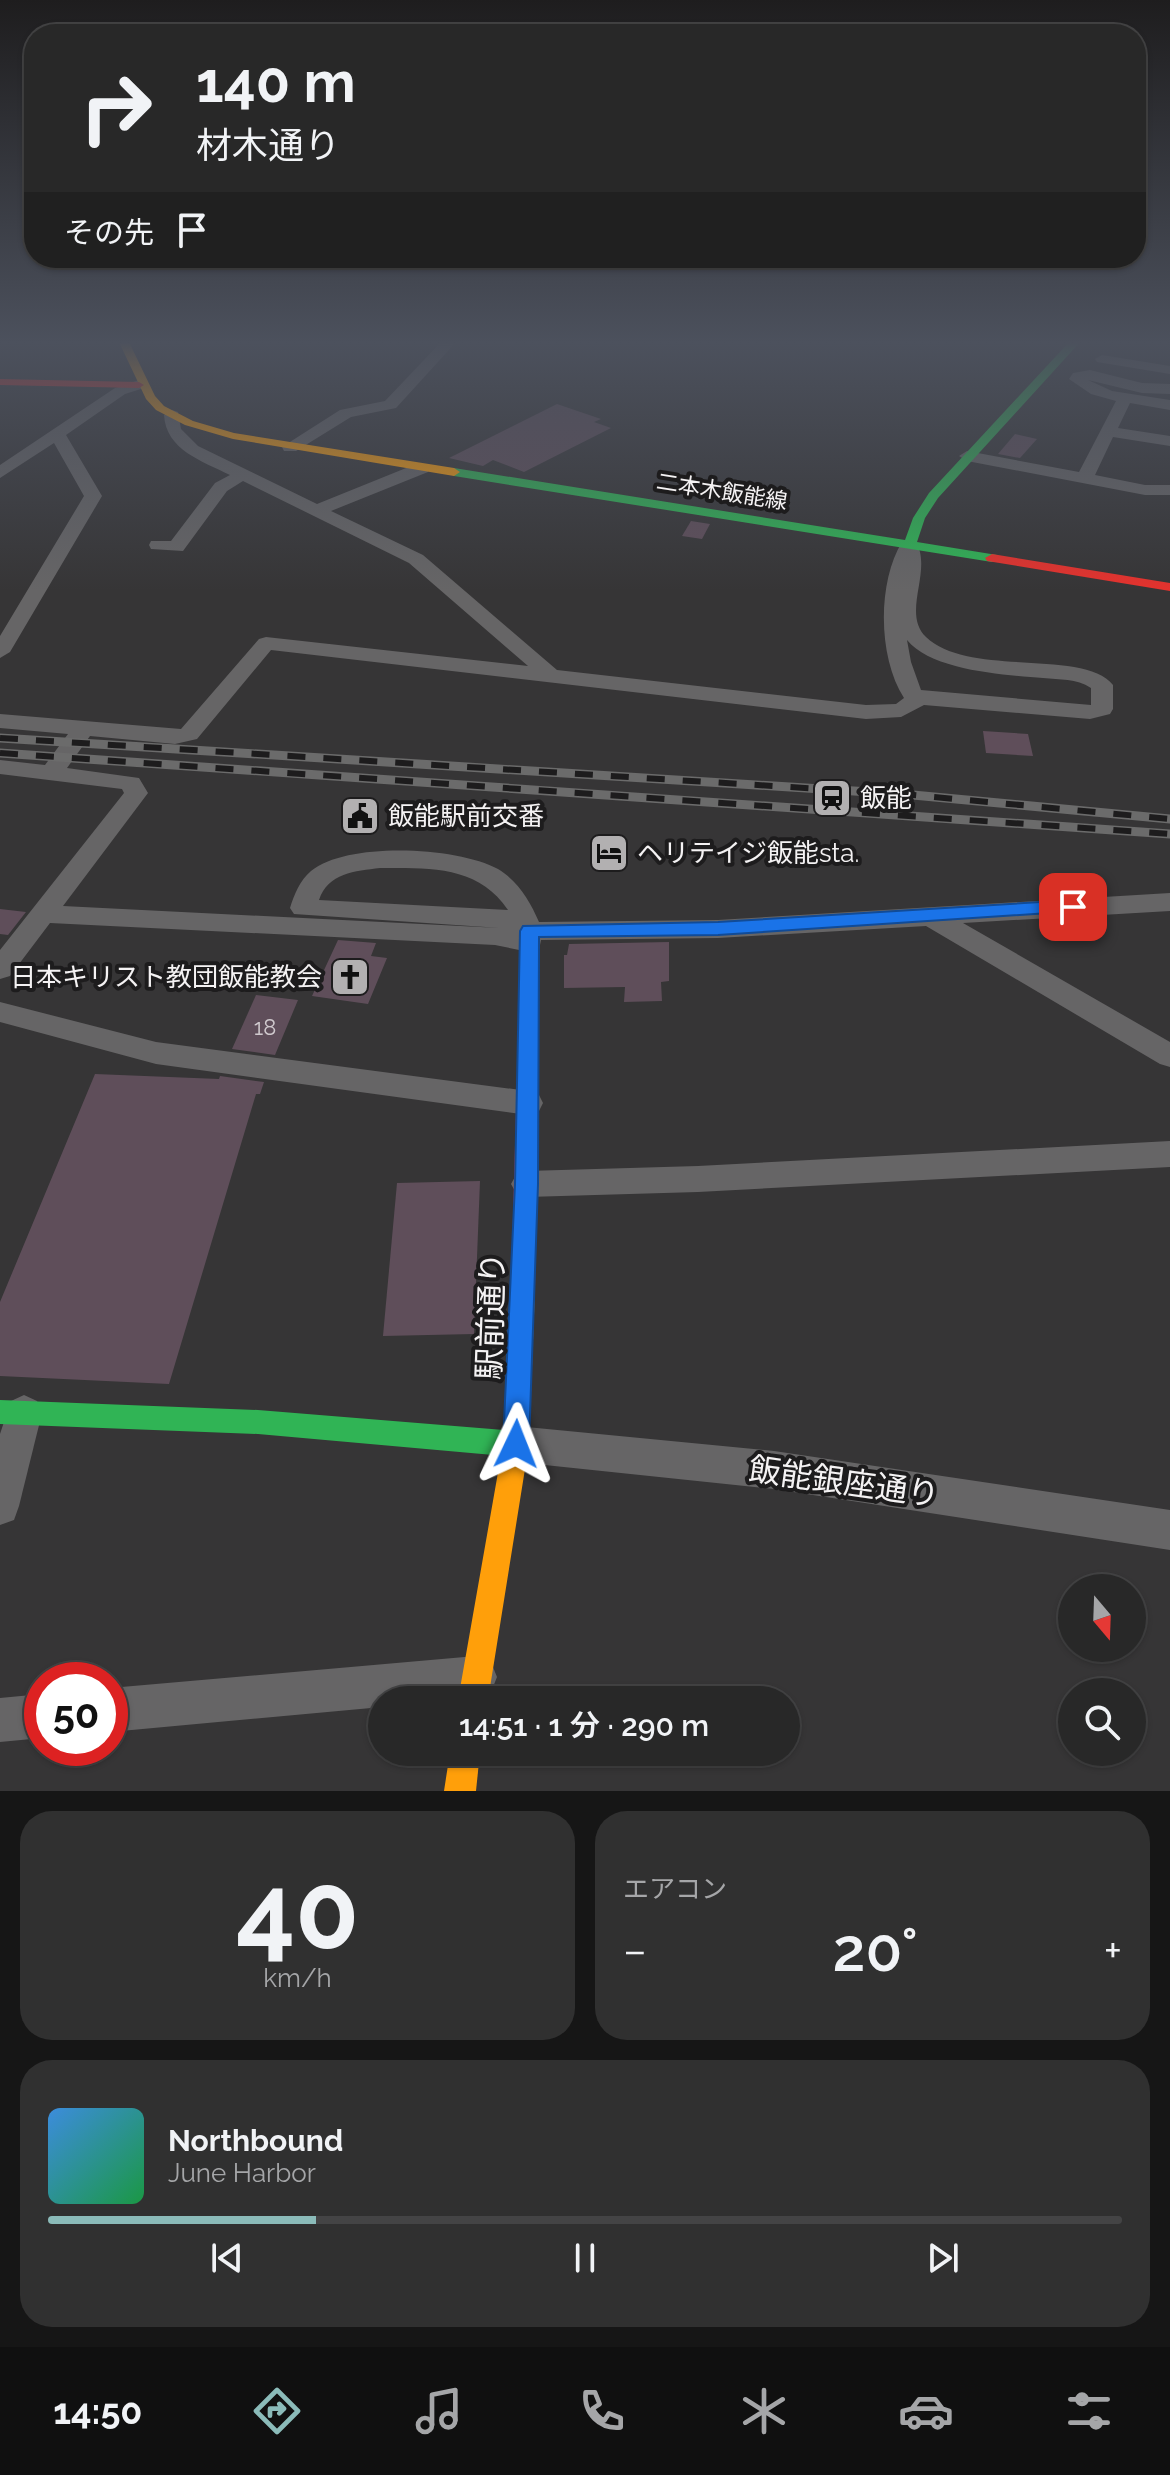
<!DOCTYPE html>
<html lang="ja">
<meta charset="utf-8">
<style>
body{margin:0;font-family:Raleway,"Noto Sans JP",sans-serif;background:#303030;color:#f1f3f6;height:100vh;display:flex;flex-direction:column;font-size:30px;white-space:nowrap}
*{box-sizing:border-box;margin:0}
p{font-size:26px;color:#a5a6a8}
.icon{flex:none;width:44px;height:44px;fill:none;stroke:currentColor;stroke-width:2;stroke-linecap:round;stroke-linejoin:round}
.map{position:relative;height:1791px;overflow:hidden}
.drawer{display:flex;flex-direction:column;gap:20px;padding:20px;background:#161616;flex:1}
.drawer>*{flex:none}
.banner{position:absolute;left:24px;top:24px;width:1122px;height:244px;border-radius:32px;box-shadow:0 2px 6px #0004,0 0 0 2px #444445;background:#282828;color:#f1f3f6;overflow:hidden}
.needle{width:52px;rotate:161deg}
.buttons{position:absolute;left:1058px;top:1574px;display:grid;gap:16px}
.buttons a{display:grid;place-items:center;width:88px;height:88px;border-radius:50%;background:#282828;box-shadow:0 2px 6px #0004,0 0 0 2px #444445;font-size:40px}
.speed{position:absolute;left:24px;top:1662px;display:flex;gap:16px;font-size:40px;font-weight:700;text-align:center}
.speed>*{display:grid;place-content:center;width:104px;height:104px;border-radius:50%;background:#282828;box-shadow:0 2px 6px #0004,0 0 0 2px #444445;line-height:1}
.speed .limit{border:12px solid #d22;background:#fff;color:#111}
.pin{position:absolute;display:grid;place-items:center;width:68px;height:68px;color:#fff;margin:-34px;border-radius:16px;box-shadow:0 4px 12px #0006}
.me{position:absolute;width:88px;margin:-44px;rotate:2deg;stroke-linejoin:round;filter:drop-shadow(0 0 6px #0008)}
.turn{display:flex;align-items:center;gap:28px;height:168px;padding:0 40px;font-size:36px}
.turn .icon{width:104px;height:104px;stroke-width:2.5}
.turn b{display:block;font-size:56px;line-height:68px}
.then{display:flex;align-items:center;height:76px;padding:0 40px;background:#0003;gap:16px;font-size:30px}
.big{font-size:60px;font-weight:600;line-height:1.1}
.drawer .widget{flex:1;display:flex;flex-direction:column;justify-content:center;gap:12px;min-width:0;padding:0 28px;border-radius:32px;background:#303030}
.drawer .dial{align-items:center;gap:0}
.dial b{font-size:104px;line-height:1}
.song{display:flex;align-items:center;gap:24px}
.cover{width:96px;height:96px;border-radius:12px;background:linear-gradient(135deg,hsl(210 70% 55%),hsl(140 70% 35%))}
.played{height:8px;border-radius:4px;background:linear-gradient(90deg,#8bbbb9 25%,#444445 25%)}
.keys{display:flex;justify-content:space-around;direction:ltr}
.heat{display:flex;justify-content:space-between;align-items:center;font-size:44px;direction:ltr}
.drawer .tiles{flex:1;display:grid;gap:20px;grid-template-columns:1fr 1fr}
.widget:last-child{grid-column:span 2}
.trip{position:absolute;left:368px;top:1686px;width:432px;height:80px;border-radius:40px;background:#282828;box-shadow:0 2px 6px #0004,0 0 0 2px #444445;font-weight:600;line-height:80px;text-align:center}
.menu{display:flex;height:128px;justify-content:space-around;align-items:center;background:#101010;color:#a5a6a8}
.menu .icon{width:56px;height:56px}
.menu .selected{color:#8bbbb9}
.menu b{font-size:36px;color:#f1f3f6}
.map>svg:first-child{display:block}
</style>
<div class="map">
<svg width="1170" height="1791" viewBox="0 0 1170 1791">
<rect width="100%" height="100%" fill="#363536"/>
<g fill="#5f4e5a">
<path d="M557,404L601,419L594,422L611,428L524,472L493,460L483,466L449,458Z"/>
<path d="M1015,434L1037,439L1020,458L998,454Z"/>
<path d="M691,521L710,524L702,539L682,536Z"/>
<path d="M983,731L1028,734L1033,756L986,753Z"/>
<path d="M0,909L26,912L8,935L0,934Z"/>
<path d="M338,940L376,943L371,956L387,958L368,1004L312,996Z"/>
<path d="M669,942V981L661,982L662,1001L624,1002L625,987L564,988V955H567L569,944Z"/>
<path d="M256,995L298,1000L275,1055L232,1049Z"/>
<path d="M95,1074L219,1079L220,1076L264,1082L260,1094H256L169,1384L0,1376V1302Z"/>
<path d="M480,1181L474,1334L383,1336L397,1183Z"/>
</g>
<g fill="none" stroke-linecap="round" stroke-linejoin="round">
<g fill="#666566" fill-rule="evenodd">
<path d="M443,340H458L396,408L351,417L296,451H284L282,447L340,410L385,401Z"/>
<path d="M1102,355L1170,366V374L1097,362L1095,359Z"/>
<path d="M1090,370L1142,383L1170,384V394L1142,393L1088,380L1112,391L1170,400V410L1130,403L1118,428L1170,436V446L1113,437L1095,475L1145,485H1170V495H1145L967,461L959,456L967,451L1079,472L1116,401L1091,394L1069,379L1073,373Z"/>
<path d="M139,380L144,382V388L125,394L66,435L102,496L10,652L0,658V636L84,496L54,443L0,478V465L115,388Z"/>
<path d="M172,410L178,412L181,429L198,446L317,504L416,464H428L430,468L428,472L331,511L423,555L557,670L866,705L896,704L904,698C878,658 877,583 902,542H916C933,571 901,613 926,637C969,678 1085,648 1113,685V709L1110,714L1090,719L924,705L901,717L866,719L271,650L197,739L175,744L90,736L67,768L139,778L148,793L63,906L500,928L294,914L290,908C294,895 300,880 311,871C348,841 458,847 498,869C518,881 530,901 539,922L718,920L1170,893V911L963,923L1170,1042V1067L1160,1064L926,926L718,938L541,940L539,950L529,952L495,945L50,923L10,976L0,979V950L124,793L122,789L0,774V760L45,765L68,734L0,728V714L181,729L259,639L266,637L528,666L409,563L243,481L227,491L183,551L151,549L149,545L151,541H171L215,483L230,475C202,461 166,450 164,415ZM907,640C932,671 1006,675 1043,678C1060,680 1076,678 1091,688V705L921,690L911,662ZM380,868C429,868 478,865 508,910L319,900C328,873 355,871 380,868Z"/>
<path d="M0,1002L156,1042L528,1091L539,1095L543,1103L539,1111L528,1115L156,1064L0,1022Z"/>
<path d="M1170,1141V1167L698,1192L527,1197L516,1193L511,1184L516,1175L527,1171L698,1166Z"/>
<path d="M24,1395L37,1401L42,1413L19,1506L14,1520L0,1525V1434L11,1401Z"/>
<path d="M516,1426L774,1451L1170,1510V1550L774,1489L516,1462L503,1457L497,1444L503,1431Z"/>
<path d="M476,1656L491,1662L497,1677L491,1692L476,1698L457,1700H382V1707L110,1732V1688Z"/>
<path d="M42,1694V1738L0,1742V1698Z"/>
</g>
<g fill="#30b455" fill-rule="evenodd">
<path d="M1071,340H1082L938,498L925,518L917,542L997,555L999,558L992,562L454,476L448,472L454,468L905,540L913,518L929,493Z"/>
<path d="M0,1400L258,1410L516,1431L525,1435L529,1444L525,1453L516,1457L258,1434L0,1424Z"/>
</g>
<g fill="#ff9f0a" fill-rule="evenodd">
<path d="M118,340H128L155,396L164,406L193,421L234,433L454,468L460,472L454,476L233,439L185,425L156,410L146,399Z"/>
<path d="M523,1279L531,1282L535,1289L529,1444L488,1700H458L503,1444L511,1289L515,1282Z"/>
<path d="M450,1752H480L476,1791H444Z"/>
</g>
<g fill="#e5322d" fill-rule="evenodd">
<path d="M0,379L139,382L144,385L139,388L0,385Z"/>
<path d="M992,554L1170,583V591L987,561L985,558Z"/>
<path d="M530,925L539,931L535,1289L531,1296L523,1299L515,1296L511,1289L521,931Z"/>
</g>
<defs>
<g id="rail">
<path d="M0,738L902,794L1170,819"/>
<path d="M0,753L1170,834"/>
</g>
</defs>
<use href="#rail" stroke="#6b6b6b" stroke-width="9"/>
<use href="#rail" stroke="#1d1c1d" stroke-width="6" stroke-dasharray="18" stroke-linecap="butt"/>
</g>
<linearGradient id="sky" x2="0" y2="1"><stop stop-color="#1e1d1e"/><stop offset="0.58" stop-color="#4c515d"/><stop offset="1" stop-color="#4c515d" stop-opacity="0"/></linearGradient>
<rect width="1170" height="591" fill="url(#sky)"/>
<path fill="#1a73e8" stroke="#114b97" stroke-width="2" d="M1073,900L1082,907L1079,911L718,935L539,937L538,1184L529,1444L525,1453L516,1457L507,1453L503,1444L515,1184L520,931L523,926L718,922Z"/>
<defs>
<symbol id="station-square" viewBox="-11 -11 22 22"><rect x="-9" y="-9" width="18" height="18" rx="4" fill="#b2b0b1" stroke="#1d1c1d"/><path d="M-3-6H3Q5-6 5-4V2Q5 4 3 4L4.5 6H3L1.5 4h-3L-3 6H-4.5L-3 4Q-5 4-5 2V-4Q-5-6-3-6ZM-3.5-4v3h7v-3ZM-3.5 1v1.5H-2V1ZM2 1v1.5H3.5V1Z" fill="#111"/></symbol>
<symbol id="civic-square" viewBox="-11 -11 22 22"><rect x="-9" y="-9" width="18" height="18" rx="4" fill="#b2b0b1" stroke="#1d1c1d"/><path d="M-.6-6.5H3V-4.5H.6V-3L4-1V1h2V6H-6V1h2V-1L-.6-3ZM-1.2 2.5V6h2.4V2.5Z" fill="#111"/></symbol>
<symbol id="hotel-square" viewBox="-11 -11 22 22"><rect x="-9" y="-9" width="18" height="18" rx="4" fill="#b2b0b1" stroke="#1d1c1d"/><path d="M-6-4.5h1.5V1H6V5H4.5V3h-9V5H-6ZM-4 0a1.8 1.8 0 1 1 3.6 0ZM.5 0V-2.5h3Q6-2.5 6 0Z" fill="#111"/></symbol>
<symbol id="church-square" viewBox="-11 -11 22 22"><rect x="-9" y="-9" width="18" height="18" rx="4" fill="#b2b0b1" stroke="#1d1c1d"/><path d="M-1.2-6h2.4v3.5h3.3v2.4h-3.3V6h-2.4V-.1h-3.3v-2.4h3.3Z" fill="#111"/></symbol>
</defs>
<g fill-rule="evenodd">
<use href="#station-square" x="810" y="776" width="44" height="44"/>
<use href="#civic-square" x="338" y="794" width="44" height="44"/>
<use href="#hotel-square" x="587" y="831" width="44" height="44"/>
<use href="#church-square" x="328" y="955" width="44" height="44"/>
</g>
<g text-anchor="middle" stroke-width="8" stroke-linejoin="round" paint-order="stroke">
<g font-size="22" fill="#f4f2f3" stroke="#1d1c1d">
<text transform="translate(722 491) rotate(9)" y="8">二本木飯能線</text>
</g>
<g font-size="22" fill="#cfc9cd">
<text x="265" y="1035">18</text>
</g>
<g font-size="26" fill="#f4f2f3" stroke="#1d1c1d" text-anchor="start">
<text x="860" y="807">飯能</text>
<text x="388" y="825">飯能駅前交番</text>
<text x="637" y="862">ヘリテイジ飯能sta.</text>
<text x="322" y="986" text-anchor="end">日本キリスト教団飯能教会</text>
</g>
<g font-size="32" fill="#f4f2f3" stroke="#1d1c1d">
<text transform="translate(491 1316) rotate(-88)" y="11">駅前通り</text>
<text transform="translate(844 1482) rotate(8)" y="11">飯能銀座通り</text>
</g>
</g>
</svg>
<div class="buttons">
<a><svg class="needle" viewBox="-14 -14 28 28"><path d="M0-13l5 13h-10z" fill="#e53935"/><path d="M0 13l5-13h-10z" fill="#a5a6a8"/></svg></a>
<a><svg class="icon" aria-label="search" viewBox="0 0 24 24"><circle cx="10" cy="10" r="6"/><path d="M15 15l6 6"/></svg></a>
</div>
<div class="speed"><div class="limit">50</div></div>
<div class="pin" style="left:1073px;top:907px;background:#d93025"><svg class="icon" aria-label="arrive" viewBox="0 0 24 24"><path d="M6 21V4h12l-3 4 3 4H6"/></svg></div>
<svg class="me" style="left:516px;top:1444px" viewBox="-20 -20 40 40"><path d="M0-17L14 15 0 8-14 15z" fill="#1a73e8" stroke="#fff" stroke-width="4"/></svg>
<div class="trip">14:51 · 1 分 · 290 m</div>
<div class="banner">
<div class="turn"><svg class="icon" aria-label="right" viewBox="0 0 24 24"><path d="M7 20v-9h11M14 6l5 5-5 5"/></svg><div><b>140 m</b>材木通り</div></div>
<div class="then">その先<svg class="icon" aria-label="arrive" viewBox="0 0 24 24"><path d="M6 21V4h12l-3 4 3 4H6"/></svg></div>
</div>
</div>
<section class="drawer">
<div class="tiles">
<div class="widget dial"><b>40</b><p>km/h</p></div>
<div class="widget"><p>エアコン</p>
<div class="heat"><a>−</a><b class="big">20°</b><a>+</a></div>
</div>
<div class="widget">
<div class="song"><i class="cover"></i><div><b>Northbound</b><p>June Harbor</p></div></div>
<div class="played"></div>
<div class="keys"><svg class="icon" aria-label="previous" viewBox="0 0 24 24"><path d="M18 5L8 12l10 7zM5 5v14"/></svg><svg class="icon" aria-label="pause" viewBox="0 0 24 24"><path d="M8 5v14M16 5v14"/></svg><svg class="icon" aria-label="next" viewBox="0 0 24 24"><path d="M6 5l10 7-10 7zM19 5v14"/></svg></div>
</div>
</div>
</section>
<nav class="menu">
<b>14:50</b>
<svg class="icon selected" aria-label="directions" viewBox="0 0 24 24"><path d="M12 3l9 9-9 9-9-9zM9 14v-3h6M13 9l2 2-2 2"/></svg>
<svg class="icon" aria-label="music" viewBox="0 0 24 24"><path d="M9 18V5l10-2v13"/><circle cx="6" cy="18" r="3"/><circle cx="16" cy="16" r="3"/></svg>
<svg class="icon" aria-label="phone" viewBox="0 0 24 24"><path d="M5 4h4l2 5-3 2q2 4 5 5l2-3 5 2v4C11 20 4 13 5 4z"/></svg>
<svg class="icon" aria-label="climate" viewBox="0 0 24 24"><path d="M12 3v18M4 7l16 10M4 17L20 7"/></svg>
<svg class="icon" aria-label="car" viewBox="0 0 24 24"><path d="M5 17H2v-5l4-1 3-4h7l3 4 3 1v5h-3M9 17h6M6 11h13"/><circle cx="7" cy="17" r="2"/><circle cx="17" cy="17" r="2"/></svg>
<svg class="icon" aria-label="filters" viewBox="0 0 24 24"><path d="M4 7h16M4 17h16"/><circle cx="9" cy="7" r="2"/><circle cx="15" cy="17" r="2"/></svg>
</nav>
